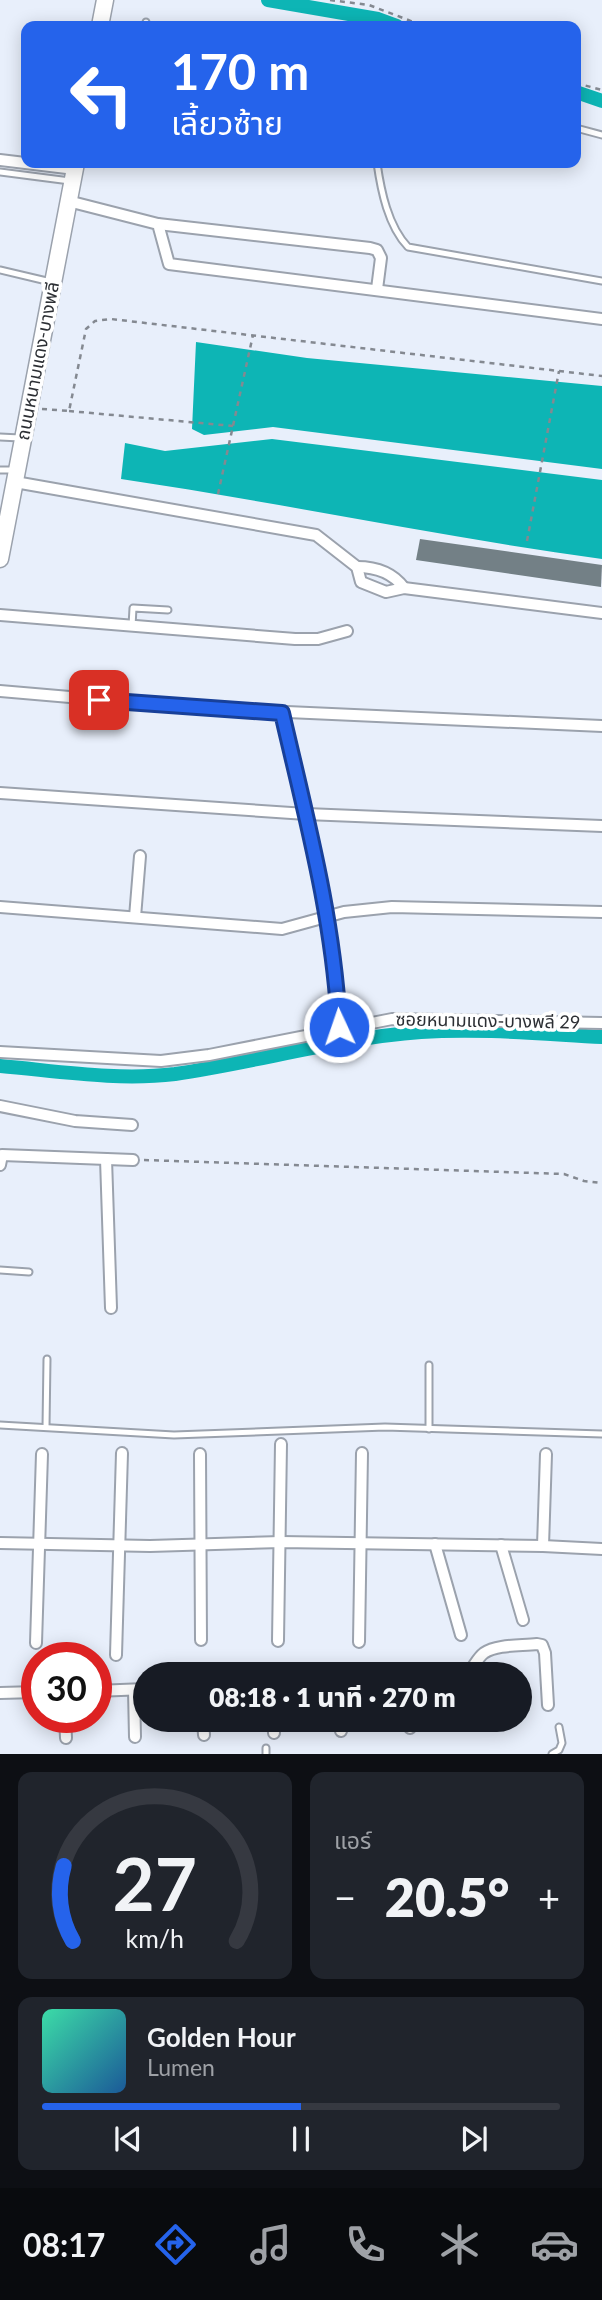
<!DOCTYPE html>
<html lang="th">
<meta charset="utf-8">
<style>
body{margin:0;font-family:Lato,"Noto Sans Thai",sans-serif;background:#20242c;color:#f1f3f6;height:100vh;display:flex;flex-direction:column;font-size:26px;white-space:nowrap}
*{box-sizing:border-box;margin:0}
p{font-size:23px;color:#9ea1a6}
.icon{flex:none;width:38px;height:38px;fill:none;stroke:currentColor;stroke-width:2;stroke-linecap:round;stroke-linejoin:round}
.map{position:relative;height:1754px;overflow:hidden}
.details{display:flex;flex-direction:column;gap:18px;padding:18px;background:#0d0f14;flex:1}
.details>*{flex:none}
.top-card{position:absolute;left:21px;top:21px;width:560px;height:147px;border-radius:14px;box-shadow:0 4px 18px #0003;background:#2563eb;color:#fff;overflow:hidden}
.speed{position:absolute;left:21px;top:1642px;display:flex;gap:14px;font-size:35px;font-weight:700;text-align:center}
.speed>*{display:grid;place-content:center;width:91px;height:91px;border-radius:50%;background:#171b24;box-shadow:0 4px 18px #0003;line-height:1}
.speed .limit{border:10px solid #d22;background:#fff;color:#111}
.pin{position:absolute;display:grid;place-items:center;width:60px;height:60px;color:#fff;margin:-30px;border-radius:14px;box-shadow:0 4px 10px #0006}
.me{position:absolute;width:77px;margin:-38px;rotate:357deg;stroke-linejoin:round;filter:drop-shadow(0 0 5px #0008)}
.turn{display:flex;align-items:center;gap:24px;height:147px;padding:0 35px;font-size:32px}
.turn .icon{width:91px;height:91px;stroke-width:2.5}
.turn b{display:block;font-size:49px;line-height:60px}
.big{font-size:52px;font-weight:800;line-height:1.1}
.details .card{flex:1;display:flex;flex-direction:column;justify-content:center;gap:10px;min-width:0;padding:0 24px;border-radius:14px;background:#20242c}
.details .dial{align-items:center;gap:0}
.dial svg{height:182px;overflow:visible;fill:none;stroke:#363941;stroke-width:7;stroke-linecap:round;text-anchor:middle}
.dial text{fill:#f1f3f6;stroke:none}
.song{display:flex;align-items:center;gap:21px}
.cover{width:84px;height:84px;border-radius:10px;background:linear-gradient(135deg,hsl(160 70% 55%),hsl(210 70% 35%))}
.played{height:7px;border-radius:4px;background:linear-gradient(90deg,#2563eb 50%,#363941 50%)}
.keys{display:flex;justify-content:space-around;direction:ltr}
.heat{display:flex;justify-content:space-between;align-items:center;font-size:38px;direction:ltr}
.details .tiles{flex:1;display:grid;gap:18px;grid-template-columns:1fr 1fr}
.card:last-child{grid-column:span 2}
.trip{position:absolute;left:133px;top:1662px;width:399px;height:70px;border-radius:35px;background:#171b24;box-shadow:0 4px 18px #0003;font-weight:800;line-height:70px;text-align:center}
.tabs{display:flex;height:112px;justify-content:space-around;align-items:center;background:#090b0e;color:#9ea1a6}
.tabs .icon{width:49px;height:49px}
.tabs .current{color:#2563eb}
.tabs b{font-size:32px;color:#f1f3f6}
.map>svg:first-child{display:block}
</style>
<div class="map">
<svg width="602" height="1754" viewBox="0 0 602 1754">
<rect width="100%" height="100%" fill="#e8effb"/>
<g fill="#0db5b5">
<path d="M196,342L307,358L602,386V469L273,427L204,435L192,429Z"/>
<path d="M272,439L602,480V559C441,537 282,503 121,479L125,443L165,451Z"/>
</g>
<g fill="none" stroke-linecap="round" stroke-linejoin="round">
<g stroke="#0db5b5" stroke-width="14">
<path d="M268,0L378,19L397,26"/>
<path d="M576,92L602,101"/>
<path d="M0,1066C58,1071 117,1081 175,1074C258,1062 338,1038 421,1032C481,1028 543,1034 602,1037"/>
</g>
</g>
<path fill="#738086" d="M420,539L602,565L601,587L416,560Z"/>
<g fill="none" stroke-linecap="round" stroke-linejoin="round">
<defs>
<g id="service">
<path d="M146,26V22"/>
<path d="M576,128L602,135"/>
<path d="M377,163C381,191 388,226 408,247L602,281"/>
<path d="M0,172L70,181"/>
<path d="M0,270L51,282"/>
<path d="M0,437L20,438"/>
<path d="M0,470H14"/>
<path d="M132,626L133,608L168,610"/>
<path d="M0,1270L29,1272"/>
<path d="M0,1425L174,1435L385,1427L602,1434"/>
<path d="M46,1427L47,1359"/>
<path d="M429,1429V1365"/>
<path d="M266,1748V1754"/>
<path d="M552,1754L559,1750L562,1743L559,1727"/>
</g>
<g id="minor">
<path d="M0,160L75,169"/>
<path d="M68,201L158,224L169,264L602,319"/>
<path d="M158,224L370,248L377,250L381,258L377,289"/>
<path d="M15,482L316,535L357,567L361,582L386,592L404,588L602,613"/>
<path d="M357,567C376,567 393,573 404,588"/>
<path d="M0,615L295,639H318L347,631"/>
<path d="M0,691L197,708L602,726"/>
<path d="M282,713C307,817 334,920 339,1027"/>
<path d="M0,793L306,814L602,826"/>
<path d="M0,907L282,929L344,912L392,907L602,912"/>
<path d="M135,917L140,856"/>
<path d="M0,1052L161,1061L209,1055L392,1019L602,1023"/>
<path d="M0,1106L75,1121L132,1125"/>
<path d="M106,1159L111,1308"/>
<path d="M0,1165L2,1155L133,1160"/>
<path d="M200,1454L201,1640"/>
<path d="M0,1543L150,1546L281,1542L543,1546L602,1549"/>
<path d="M435,1544L461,1635"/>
<path d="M501,1545L523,1620"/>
<path d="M543,1546L546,1454"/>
<path d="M278,1641L281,1444"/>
<path d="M359,1642L362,1453"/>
<path d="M36,1643L42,1454"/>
<path d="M116,1655L122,1453"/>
<path d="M465,1675C474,1669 476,1659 484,1653C497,1644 522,1646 537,1644L542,1645L545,1653L548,1705"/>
<path d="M134,1690L135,1737"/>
<path d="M96,1691L145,1689"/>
<path d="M0,1693L37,1692"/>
<path d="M65,1717L66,1738"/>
<path d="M203,1720L204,1735"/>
<path d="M273,1720L274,1733"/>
<path d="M340,1720L341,1731"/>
<path d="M410,1720V1728"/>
</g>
<g id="secondary">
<path d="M100,26L105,0"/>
<path d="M0,559L76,163"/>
</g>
</defs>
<use href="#service" stroke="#9ba2ad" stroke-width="9"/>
<use href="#minor" stroke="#9ba2ad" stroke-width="14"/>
<use href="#secondary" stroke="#9ba2ad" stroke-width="19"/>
<g stroke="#848991" stroke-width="2.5" stroke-dasharray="5 5" stroke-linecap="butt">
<path d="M330,0L369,5L424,26"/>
<path d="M576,83L602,90"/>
<path d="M42,409L69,411L86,329L95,321L111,319L602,376"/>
<path d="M69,411L233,426"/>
<path d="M218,494L253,335"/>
<path d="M527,541L559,371"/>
<path d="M144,1160L564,1174L584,1181L602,1183"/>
</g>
<use href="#service" stroke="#fff" stroke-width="5"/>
<use href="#minor" stroke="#fff" stroke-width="10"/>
<use href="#secondary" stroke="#fff" stroke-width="16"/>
</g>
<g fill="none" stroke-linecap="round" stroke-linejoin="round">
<defs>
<path id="route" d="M99,700L282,713C306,817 334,920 339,1027"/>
</defs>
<use href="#route" stroke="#184099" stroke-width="18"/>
<use href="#route" stroke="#2563eb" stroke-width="12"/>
</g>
<g text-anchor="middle" stroke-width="7" stroke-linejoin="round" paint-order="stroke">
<g font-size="18" fill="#2c2f34" stroke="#fff">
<text transform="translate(38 361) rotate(-79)" y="6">ถนนหนามแดง-บางพลี</text>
<text transform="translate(488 1021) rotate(1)" y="6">ซอยหนามแดง-บางพลี 29</text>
</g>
</g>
</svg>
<div class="speed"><div class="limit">30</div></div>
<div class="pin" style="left:99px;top:700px;background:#d93025"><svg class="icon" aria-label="arrive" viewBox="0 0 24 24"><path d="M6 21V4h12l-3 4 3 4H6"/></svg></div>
<svg class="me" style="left:339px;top:1027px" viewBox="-20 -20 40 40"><circle r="17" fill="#2563eb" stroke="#fff" stroke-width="3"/><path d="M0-11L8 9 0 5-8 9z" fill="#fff"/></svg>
<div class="trip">08:18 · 1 นาที · 270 m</div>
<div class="top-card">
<div class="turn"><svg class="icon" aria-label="left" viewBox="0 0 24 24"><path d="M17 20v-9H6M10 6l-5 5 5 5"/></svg><div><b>170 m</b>เลี้ยวซ้าย</div></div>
</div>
</div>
<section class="details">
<div class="tiles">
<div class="card dial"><svg viewBox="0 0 100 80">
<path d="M14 69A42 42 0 1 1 86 69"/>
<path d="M14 69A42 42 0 0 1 10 36" stroke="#2563eb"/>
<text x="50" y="56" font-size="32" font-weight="700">27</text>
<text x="50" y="72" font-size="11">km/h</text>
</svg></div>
<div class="card"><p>แอร์</p>
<div class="heat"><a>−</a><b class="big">20.5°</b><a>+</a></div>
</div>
<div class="card">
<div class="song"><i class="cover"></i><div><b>Golden Hour</b><p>Lumen</p></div></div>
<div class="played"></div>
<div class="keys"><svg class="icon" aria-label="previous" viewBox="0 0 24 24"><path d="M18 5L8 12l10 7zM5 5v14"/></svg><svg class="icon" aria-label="pause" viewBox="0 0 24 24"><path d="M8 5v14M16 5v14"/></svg><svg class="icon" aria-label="next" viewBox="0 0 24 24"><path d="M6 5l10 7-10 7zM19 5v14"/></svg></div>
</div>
</div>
</section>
<nav class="tabs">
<b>08:17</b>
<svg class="icon current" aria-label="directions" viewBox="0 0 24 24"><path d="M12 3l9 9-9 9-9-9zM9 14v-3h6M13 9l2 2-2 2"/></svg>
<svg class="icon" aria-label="music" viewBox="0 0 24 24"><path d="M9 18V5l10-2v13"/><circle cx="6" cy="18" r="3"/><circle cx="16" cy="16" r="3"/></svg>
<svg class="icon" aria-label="phone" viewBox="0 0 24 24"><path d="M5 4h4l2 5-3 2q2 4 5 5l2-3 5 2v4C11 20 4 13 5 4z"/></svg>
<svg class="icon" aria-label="climate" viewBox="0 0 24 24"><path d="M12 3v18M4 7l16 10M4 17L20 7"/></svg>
<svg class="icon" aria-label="car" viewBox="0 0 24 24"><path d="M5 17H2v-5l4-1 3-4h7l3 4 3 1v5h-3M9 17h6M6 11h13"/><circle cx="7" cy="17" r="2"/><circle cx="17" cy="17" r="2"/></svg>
</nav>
